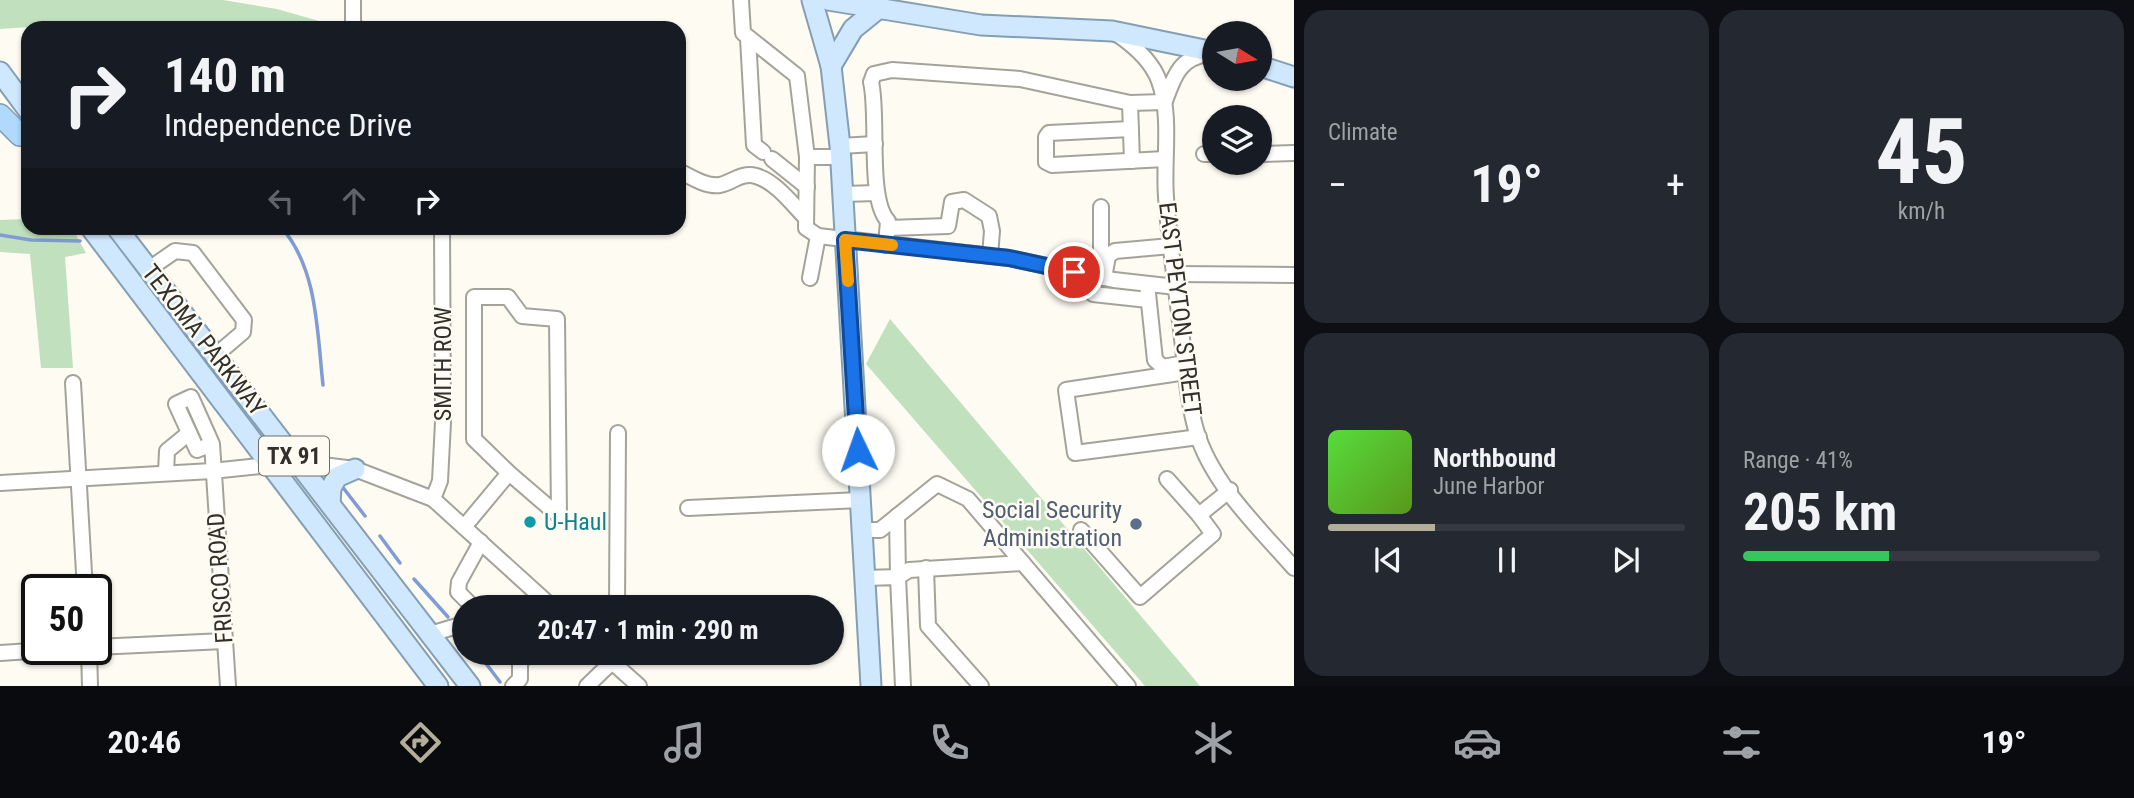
<!DOCTYPE html>
<meta charset="utf-8">
<style>
body{margin:0;font-family:"Roboto Condensed",sans-serif;background:#242831;color:#f1f3f6;height:100vh;display:flex;flex-direction:column;font-size:26px;white-space:nowrap}
*{box-sizing:border-box;margin:0}
p{font-size:23px;color:#9ea1a6}
.icon{flex:none;width:38px;height:38px;fill:none;stroke:currentColor;stroke-width:2;stroke-linecap:round;stroke-linejoin:round}
.map{position:relative;flex:1;overflow:hidden}
.side{display:flex;flex-direction:column;gap:10px;padding:10px;background:#0d0f14;width:840px}
.side>*{flex:none}
.top-card{position:absolute;left:21px;top:21px;width:665px;height:214px;border-radius:21px;box-shadow:0 2px 5px #0004;background:#171b24;color:#f1f3f6;overflow:hidden}
.needle{width:46px;rotate:101deg}
.buttons{position:absolute;left:1202px;top:21px;display:grid;gap:14px}
.buttons a{display:grid;place-items:center;width:70px;height:70px;border-radius:50%;background:#171b24;box-shadow:0 2px 5px #0004;font-size:35px}
.speed{position:absolute;left:21px;top:574px;display:flex;gap:14px;font-size:35px;font-weight:700;text-align:center}
.speed>*{display:grid;place-content:center;width:91px;height:91px;border-radius:50%;background:#171b24;box-shadow:0 2px 5px #0004;line-height:1}
.speed .limit{border:4px solid #111;border-radius:10px;background:#fff;color:#111}
.pin{position:absolute;display:grid;place-items:center;width:60px;height:60px;color:#fff;margin:-30px;border:4px solid #fff;border-radius:50%;box-shadow:0 2px 7px #0007}
.me{position:absolute;width:77px;margin:-38px;rotate:357deg;stroke-linejoin:round;filter:drop-shadow(0 0 5px #0008)}
.turn{display:flex;align-items:center;gap:24px;height:147px;padding:0 28px;font-size:32px}
.turn .icon{width:91px;height:91px;stroke-width:2.5}
.turn b{display:block;font-size:49px;line-height:60px}
.lanes{display:flex;align-items:center;height:66px;padding:0 28px;background:#0003;justify-content:center;gap:35px;direction:ltr}
.lanes .off{opacity:.35}
.big{font-size:52px;font-weight:700;line-height:1.1}
.side .tile{flex:1;display:flex;flex-direction:column;justify-content:center;gap:10px;min-width:0;padding:0 24px;border-radius:21px;background:#242831}
.side .dial{align-items:center;gap:0}
.dial b{font-size:91px;line-height:1}
.song{display:flex;align-items:center;gap:21px}
.cover{width:84px;height:84px;border-radius:10px;background:linear-gradient(135deg,hsl(110 70% 55%),hsl(90 70% 35%))}
.played{height:7px;border-radius:4px;background:linear-gradient(90deg,#b3ae99 30%,#363941 30%)}
.keys{display:flex;justify-content:space-around;direction:ltr}
.heat{display:flex;justify-content:space-between;align-items:center;font-size:38px;direction:ltr}
.charge{height:10px;border-radius:5px;background:linear-gradient(90deg,#34c759 41%,#363941 0)}
.side .tiles{flex:1;display:grid;gap:10px;grid-template-columns:repeat(2,1fr)}
.trip{position:absolute;left:452px;top:595px;width:392px;height:70px;border-radius:35px;background:#171b24;box-shadow:0 2px 5px #0004;font-weight:700;line-height:70px;text-align:center}
.tab-bar{display:flex;height:112px;justify-content:space-around;align-items:center;background:#090b0e;color:#9ea1a6}
.tab-bar .icon{width:49px;height:49px}
.tab-bar .on{color:#b3ae99}
.tab-bar b{font-size:32px;color:#f1f3f6}
main{display:flex;flex:1;min-height:0}
.map>svg:first-child{display:block}
</style>
<main>
<div class="map">
<svg width="1294" height="686" viewBox="0 0 1294 686">
<rect width="100%" height="100%" fill="#fdfbf2"/>
<g fill="#c0e0be">
<path d="M0,0H223L277,9L326,23L325,28H119L87,23L0,29Z"/>
<path d="M28,219V228H72L86,253L65,257L73,368H41L30,254L0,252V220Z"/>
<path d="M890,319L1200,686H1145L866,364Z"/>
</g>
<g fill="none" stroke-linecap="round" stroke-linejoin="round">
<g stroke="#7f9cd5" stroke-width="3.5">
<path d="M282,228C318,270 317,332 323,385"/>
<path d="M0,235L31,240L80,241"/>
<path d="M341,485L365,516"/>
<path d="M380,536L400,563"/>
<path d="M414,579L448,617"/>
<path d="M478,653L500,682"/>
</g>
<defs>
<g id="minor">
<path d="M353,0V23L357,28"/>
<path d="M741,0L743,33L797,76L807,157H841"/>
<path d="M1117,34C1133,45 1152,61 1159,81C1172,117 1163,160 1166,197C1169,242 1176,286 1181,330C1185,363 1187,398 1196,430C1211,483 1259,528 1294,568"/>
<path d="M748,38L754,145L763,152"/>
<path d="M1165,101C1174,76 1180,57 1209,54"/>
<path d="M1130,103L1132,161"/>
<path d="M1131,129L1049,133L1046,137V162L1052,165L1165,159"/>
<path d="M840,146L875,144"/>
<path d="M1204,154H1214"/>
<path d="M1260,154L1294,153"/>
<path d="M807,157L806,228L818,236L1009,258L1114,280L1176,287"/>
<path d="M772,159L807,187"/>
<path d="M679,171C691,177 706,187 720,185C733,182 742,172 756,176C775,181 793,205 806,218"/>
<path d="M843,194L877,193"/>
<path d="M1101,207V250L1108,256"/>
<path d="M888,228L948,226L952,202L964,200L989,216L992,231L990,256"/>
<path d="M886,245L888,221C867,199 879,115 871,82L874,74L892,70L1020,79L1130,103L1164,102"/>
<path d="M149,269L175,251L193,253L244,320L243,332L216,355"/>
<path d="M1174,274L1294,275"/>
<path d="M1095,276L1093,294L1148,300"/>
<path d="M810,278L818,236"/>
<path d="M1104,278L1108,256L1115,251L1171,246"/>
<path d="M1147,284L1155,360L1163,367L1179,364"/>
<path d="M1186,372L1066,390L1075,453L1199,437"/>
<path d="M73,383L85,590"/>
<path d="M212,444L197,450L176,404L191,397L212,444L228,686"/>
<path d="M166,473L167,451L189,433"/>
<path d="M1167,479L1199,515L1230,490"/>
<path d="M0,483L212,471L298,462L355,469L433,499L552,607"/>
<path d="M433,499L440,481L443,422L442,228"/>
<path d="M688,508L860,500"/>
<path d="M897,516L898,577"/>
<path d="M464,527L509,473L474,439V297H508L522,316L557,319L559,516L509,473"/>
<path d="M862,530H880L937,484L968,499L1128,686"/>
<path d="M1081,530L1140,597L1213,534L1199,515"/>
<path d="M926,568L928,626L981,686"/>
<path d="M898,577L909,570L1023,563"/>
<path d="M865,578L898,577L903,686"/>
<path d="M473,607L458,592L459,582L481,542"/>
<path d="M617,607L618,433"/>
<path d="M430,634L464,624"/>
<path d="M96,647L224,641"/>
<path d="M89,649L90,686"/>
<path d="M0,653L61,649"/>
<path d="M573,653L577,656L580,653"/>
<path d="M602,653L639,686"/>
<path d="M513,686L520,679V662L530,653"/>
<path d="M587,686L612,662"/>
</g>
<g id="major">
<path d="M812,0L831,66L840,146L871,686"/>
<path d="M828,0L981,25L1112,31L1214,52"/>
<path d="M831,66L853,29L879,8"/>
<path d="M1260,66L1294,77"/>
<path d="M0,72L28,110"/>
<path d="M91,228L438,686"/>
<path d="M117,228L470,686"/>
<path d="M330,504L331,488L337,477L355,469"/>
</g>
<path id="highway" d="M0,115L20,135"/>
</defs>
<use href="#minor" stroke="#a4a39a" stroke-width="18"/>
<use href="#major" stroke="#849eb4" stroke-width="23"/>
<use href="#highway" stroke="#849eb4" stroke-width="24"/>
<use href="#minor" stroke="#fff" stroke-width="14"/>
<use href="#major" stroke="#d0e8fe" stroke-width="19"/>
<use href="#highway" stroke="#b0d9fd" stroke-width="21"/>
</g>
<g fill="none" stroke-linecap="round" stroke-linejoin="round">
<defs>
<path id="route" d="M858,450L845,240L1009,258L1074,272"/>
</defs>
<use href="#route" stroke="#114b97" stroke-width="18"/>
<use href="#route" stroke="#1a73e8" stroke-width="12"/>
<path stroke="#f59e0b" stroke-width="12" d="M848,281L845,240L892,245"/>
</g>
<circle fill="#0f9aa8" stroke="#fdfbf2" stroke-width="2.5" cx="530" cy="522" r="7"/>
<circle fill="#5c6f8a" stroke="#fdfbf2" stroke-width="2.5" cx="1136" cy="524" r="7"/>
<g text-anchor="middle" stroke-width="5" stroke-linejoin="round" paint-order="stroke">
<rect fill="#fdfbf2" stroke="#6e6d67" stroke-width="2" x="259" y="436.5" width="70" height="39" rx="5"/>
<g font-size="23" font-weight="bold" fill="#31302c">
<text x="294" y="464">TX 91</text>
</g>
<g font-size="24" fill="#31302c" stroke="#fdfbf2">
<text transform="translate(1180 309) rotate(83)" y="8">EAST PEYTON STREET</text>
<text transform="translate(204 340) rotate(52)" y="8">TEXOMA PARKWAY</text>
<text transform="translate(443 364) rotate(-90)" y="8">SMITH ROW</text>
<text transform="translate(220 578) rotate(-94)" y="8">FRISCO ROAD</text>
</g>
<g font-size="24" fill="#4e5e75" stroke="#fdfbf2" text-anchor="end">
<text x="1122" y="518">Social Security<tspan x="1122" dy="28">Administration</tspan></text>
</g>
<g font-size="24" fill="#0d838f" stroke="#fdfbf2" text-anchor="start">
<text x="544" y="530">U-Haul</text>
</g>
</g>
</svg>
<div class="buttons">
<a><svg class="needle" viewBox="-14 -14 28 28"><path d="M0-13l5 13h-10z" fill="#e53935"/><path d="M0 13l5-13h-10z" fill="#9ea1a6"/></svg></a>
<a><svg class="icon" aria-label="layers" viewBox="0 0 24 24"><path d="M12 4l9 5-9 5-9-5zM3 14l9 5 9-5"/></svg></a>
</div>
<div class="speed"><div class="limit">50</div></div>
<div class="pin" style="left:1074px;top:272px;background:#d93025"><svg class="icon" aria-label="arrive" viewBox="0 0 24 24"><path d="M6 21V4h12l-3 4 3 4H6"/></svg></div>
<svg class="me" style="left:858px;top:450px" viewBox="-20 -20 40 40"><circle r="19" fill="#fff"/><path d="M0-13L10 11 0 6-10 11z" fill="#1a73e8"/></svg>
<div class="trip">20:47 · 1 min · 290 m</div>
<div class="top-card">
<div class="turn"><svg class="icon" aria-label="right" viewBox="0 0 24 24"><path d="M7 20v-9h11M14 6l5 5-5 5"/></svg><div><b>140 m</b>Independence Drive</div></div>
<div class="lanes"><svg class="icon off" aria-label="left" viewBox="0 0 24 24"><path d="M17 20v-9H6M10 6l-5 5 5 5"/></svg><svg class="icon off" aria-label="ahead" viewBox="0 0 24 24"><path d="M12 20V5M6 11l6-6 6 6"/></svg><svg class="icon" aria-label="right" viewBox="0 0 24 24"><path d="M7 20v-9h11M14 6l5 5-5 5"/></svg></div>
</div>
</div>
<section class="side">
<div class="tiles">
<div class="tile"><p>Climate</p>
<div class="heat"><a>−</a><b class="big">19°</b><a>+</a></div>
</div>
<div class="tile dial"><b>45</b><p>km/h</p></div>
<div class="tile">
<div class="song"><i class="cover"></i><div><b>Northbound</b><p>June Harbor</p></div></div>
<div class="played"></div>
<div class="keys"><svg class="icon" aria-label="previous" viewBox="0 0 24 24"><path d="M18 5L8 12l10 7zM5 5v14"/></svg><svg class="icon" aria-label="pause" viewBox="0 0 24 24"><path d="M8 5v14M16 5v14"/></svg><svg class="icon" aria-label="next" viewBox="0 0 24 24"><path d="M6 5l10 7-10 7zM19 5v14"/></svg></div>
</div>
<div class="tile"><p>Range · 41%</p><b class="big">205 km</b><div class="charge"></div></div>
</div>
</section>
</main>
<nav class="tab-bar">
<b>20:46</b>
<svg class="icon on" aria-label="directions" viewBox="0 0 24 24"><path d="M12 3l9 9-9 9-9-9zM9 14v-3h6M13 9l2 2-2 2"/></svg>
<svg class="icon" aria-label="music" viewBox="0 0 24 24"><path d="M9 18V5l10-2v13"/><circle cx="6" cy="18" r="3"/><circle cx="16" cy="16" r="3"/></svg>
<svg class="icon" aria-label="phone" viewBox="0 0 24 24"><path d="M5 4h4l2 5-3 2q2 4 5 5l2-3 5 2v4C11 20 4 13 5 4z"/></svg>
<svg class="icon" aria-label="climate" viewBox="0 0 24 24"><path d="M12 3v18M4 7l16 10M4 17L20 7"/></svg>
<svg class="icon" aria-label="car" viewBox="0 0 24 24"><path d="M5 17H2v-5l4-1 3-4h7l3 4 3 1v5h-3M9 17h6M6 11h13"/><circle cx="7" cy="17" r="2"/><circle cx="17" cy="17" r="2"/></svg>
<svg class="icon" aria-label="filters" viewBox="0 0 24 24"><path d="M4 7h16M4 17h16"/><circle cx="9" cy="7" r="2"/><circle cx="15" cy="17" r="2"/></svg>
<b>19°</b>
</nav>
